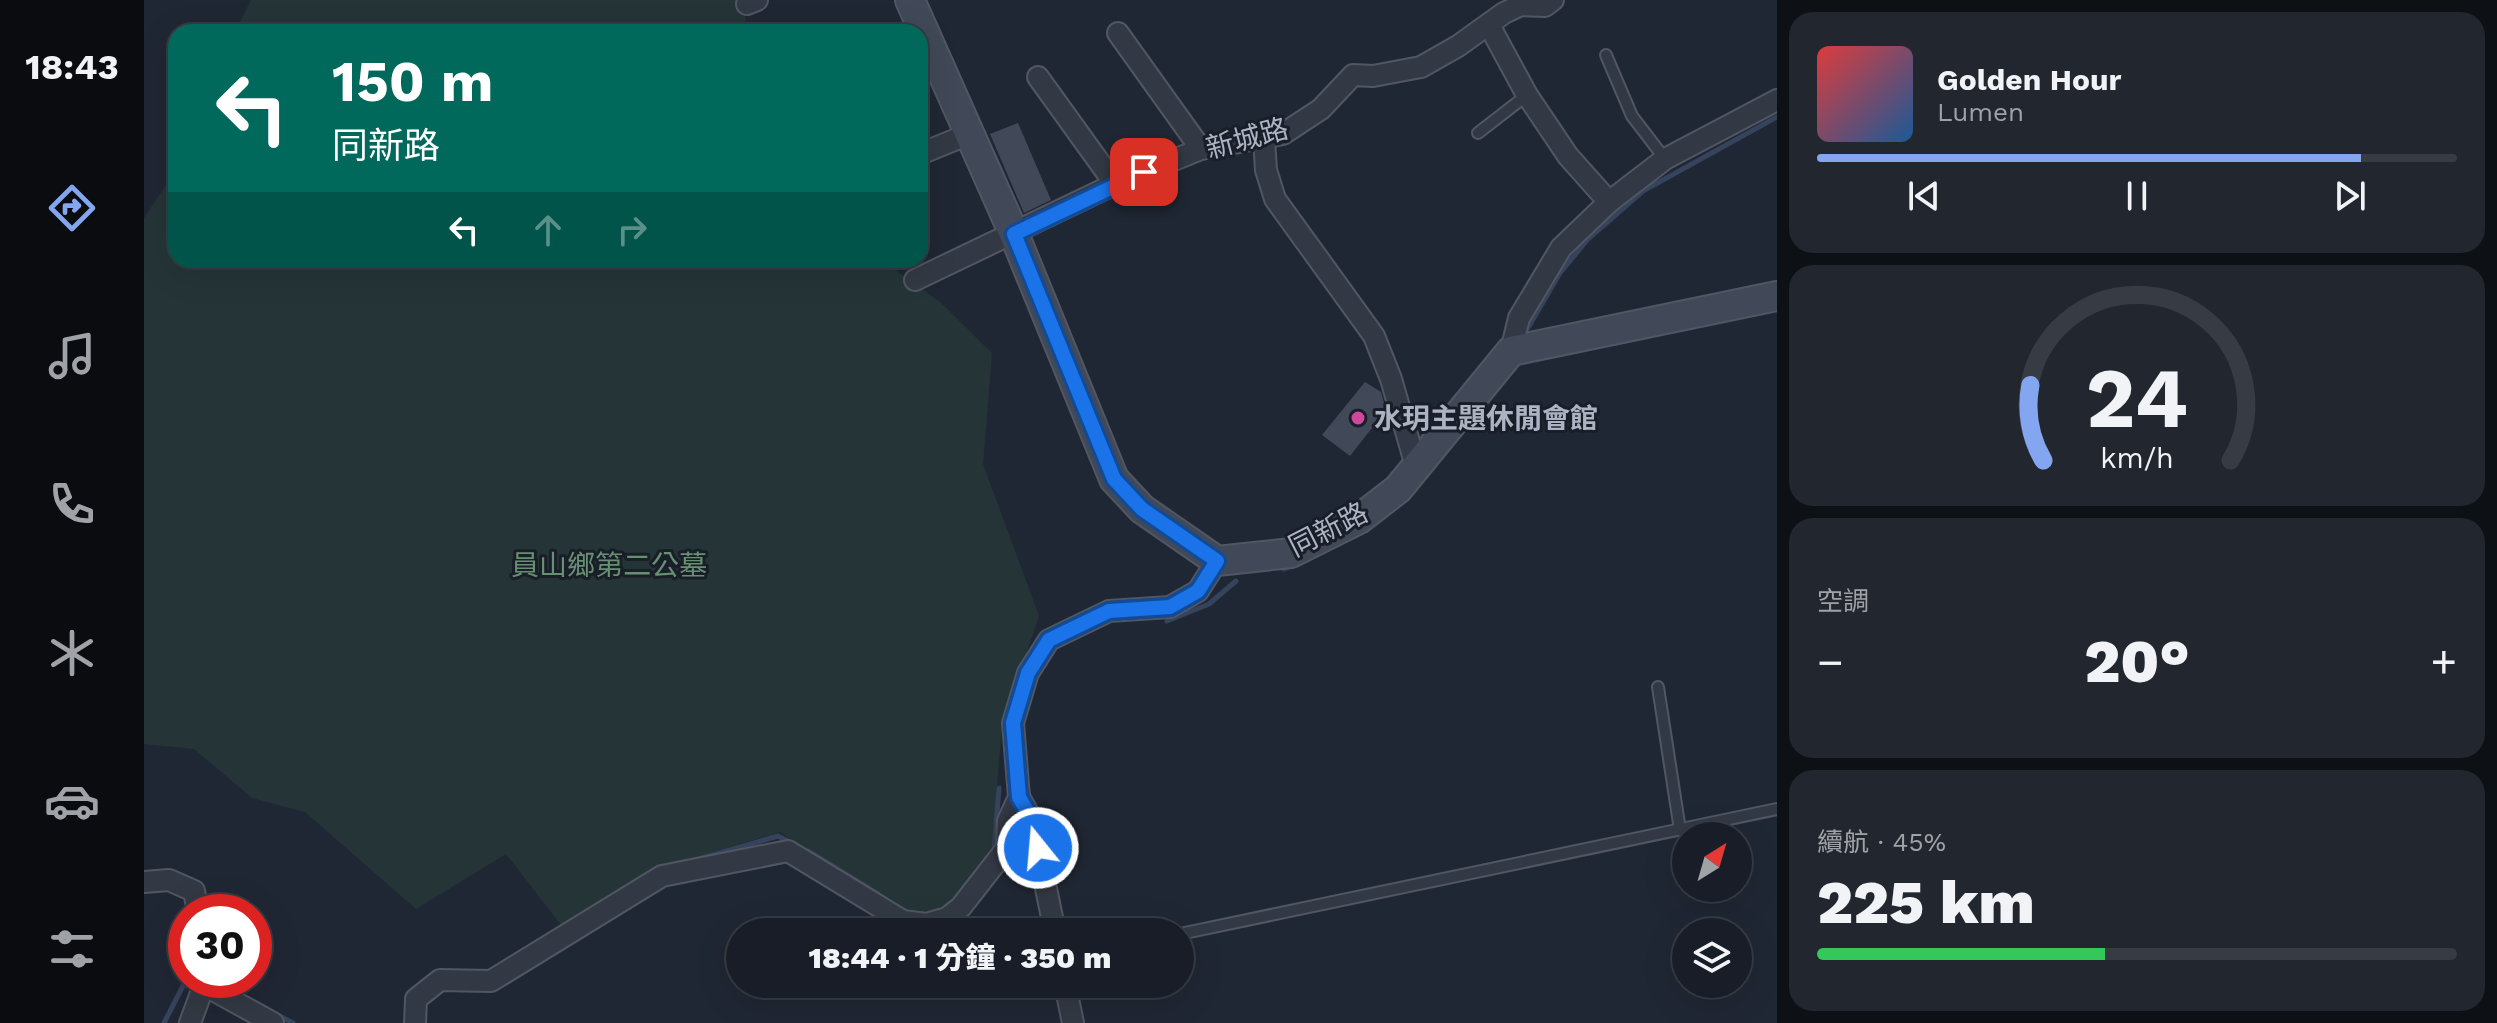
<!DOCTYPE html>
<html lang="zh-TW">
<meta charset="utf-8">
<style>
body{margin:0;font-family:"Work Sans","Noto Sans TC",sans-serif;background:#21262f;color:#f1f3f6;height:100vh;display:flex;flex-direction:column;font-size:30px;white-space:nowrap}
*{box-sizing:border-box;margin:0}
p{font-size:26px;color:#9fa2a7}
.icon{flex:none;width:44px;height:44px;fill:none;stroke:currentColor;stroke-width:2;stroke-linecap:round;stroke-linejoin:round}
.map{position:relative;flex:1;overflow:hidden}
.drawer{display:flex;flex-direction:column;gap:12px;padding:12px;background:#0d1015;width:720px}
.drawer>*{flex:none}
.hud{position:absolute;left:24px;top:24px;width:760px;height:244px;border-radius:24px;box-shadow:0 8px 32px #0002,0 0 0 2px #363b44;background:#00695c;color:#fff;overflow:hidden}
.needle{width:52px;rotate:37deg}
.fabs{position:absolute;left:1528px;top:822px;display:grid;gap:16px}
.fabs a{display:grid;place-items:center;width:80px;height:80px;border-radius:50%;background:#181d27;box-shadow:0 8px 32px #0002,0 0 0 2px #363b44;font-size:40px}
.speed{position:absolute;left:24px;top:894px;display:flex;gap:16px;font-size:40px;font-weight:700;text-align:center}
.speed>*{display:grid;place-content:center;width:104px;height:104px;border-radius:50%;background:#181d27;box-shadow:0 8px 32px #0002,0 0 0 2px #363b44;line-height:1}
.speed .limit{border:12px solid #d22;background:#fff;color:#111}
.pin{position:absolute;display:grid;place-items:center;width:68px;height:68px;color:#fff;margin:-34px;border-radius:16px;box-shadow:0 4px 12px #0006}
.me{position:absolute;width:88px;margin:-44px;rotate:343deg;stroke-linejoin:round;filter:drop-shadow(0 0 6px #0008)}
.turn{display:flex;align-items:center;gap:28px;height:168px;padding:0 32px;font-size:36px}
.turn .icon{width:104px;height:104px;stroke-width:2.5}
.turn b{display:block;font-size:56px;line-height:68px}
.lanes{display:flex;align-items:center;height:76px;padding:0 32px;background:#0003;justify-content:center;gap:40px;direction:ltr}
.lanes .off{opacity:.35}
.big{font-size:60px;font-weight:800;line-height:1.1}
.drawer .widget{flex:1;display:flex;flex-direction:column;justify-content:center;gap:12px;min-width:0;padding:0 28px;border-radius:24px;background:#21262f}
.drawer .dial{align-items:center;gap:0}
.dial svg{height:208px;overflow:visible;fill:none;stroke:#363b44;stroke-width:7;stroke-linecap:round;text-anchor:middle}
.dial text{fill:#f1f3f6;stroke:none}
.song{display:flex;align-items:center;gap:24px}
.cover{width:96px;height:96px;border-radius:12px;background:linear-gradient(135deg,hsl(0 70% 55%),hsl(210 70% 35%))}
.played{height:8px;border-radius:4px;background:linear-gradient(90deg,#84a5f0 85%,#363b44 85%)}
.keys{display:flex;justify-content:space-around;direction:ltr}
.heat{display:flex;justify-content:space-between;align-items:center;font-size:44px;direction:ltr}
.charge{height:12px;border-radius:6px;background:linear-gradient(90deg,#34c759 45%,#363b44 0)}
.trip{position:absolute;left:582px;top:918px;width:468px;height:80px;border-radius:40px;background:#181d27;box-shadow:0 8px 32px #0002,0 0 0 2px #363b44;font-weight:800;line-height:80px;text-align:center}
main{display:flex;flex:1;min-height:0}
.menu{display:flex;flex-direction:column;width:144px;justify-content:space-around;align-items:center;background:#0a0c10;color:#9fa2a7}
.menu .icon{width:56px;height:56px}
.menu .active{color:#84a5f0}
.menu b{font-size:36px;color:#f1f3f6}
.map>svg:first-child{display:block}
</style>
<main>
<nav class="menu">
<b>18:43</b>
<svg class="icon active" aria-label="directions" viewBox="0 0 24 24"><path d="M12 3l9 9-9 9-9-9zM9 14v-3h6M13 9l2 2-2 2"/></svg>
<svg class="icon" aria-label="music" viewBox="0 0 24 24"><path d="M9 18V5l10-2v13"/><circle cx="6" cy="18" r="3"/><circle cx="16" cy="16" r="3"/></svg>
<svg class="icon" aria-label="phone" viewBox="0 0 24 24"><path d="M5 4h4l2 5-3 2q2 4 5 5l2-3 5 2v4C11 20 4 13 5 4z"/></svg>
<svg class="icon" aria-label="climate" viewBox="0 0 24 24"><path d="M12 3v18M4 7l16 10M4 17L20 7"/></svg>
<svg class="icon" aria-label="car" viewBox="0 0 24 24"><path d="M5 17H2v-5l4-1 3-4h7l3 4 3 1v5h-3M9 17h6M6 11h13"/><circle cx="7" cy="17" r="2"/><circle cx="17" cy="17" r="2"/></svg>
<svg class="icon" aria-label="filters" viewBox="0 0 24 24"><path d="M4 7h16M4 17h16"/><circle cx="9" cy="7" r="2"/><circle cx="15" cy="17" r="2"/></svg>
</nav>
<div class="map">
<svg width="1633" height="1023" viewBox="0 0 1633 1023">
<rect width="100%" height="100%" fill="#202734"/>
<g fill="#253537">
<path d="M107,0H600L602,32H91Z"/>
<path d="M32,170V260H737L796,302L848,353L839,464L895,616L858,724L848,847L806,904L785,913L764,911L636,832L513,869L417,925L362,854L272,909L161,812L108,798L50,749L0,744V218Z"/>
</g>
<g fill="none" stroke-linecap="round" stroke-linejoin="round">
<g stroke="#36435c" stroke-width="5">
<path d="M1384,328L1416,273L1444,239L1499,191L1633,117"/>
<path d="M1140,569L1150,565"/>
<path d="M1023,621L1065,604L1092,581"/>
<path d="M664,851L734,894"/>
<path d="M847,853L850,850L855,788"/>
<path d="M551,860L634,836L648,843"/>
<path d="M132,1014L149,1023"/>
<path d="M20,1023L42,980"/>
</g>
</g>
<g fill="#414958">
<path d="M874,123L907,200L880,213L846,134Z"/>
<path d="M1221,382L1237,392L1242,410L1206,456L1178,435Z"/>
</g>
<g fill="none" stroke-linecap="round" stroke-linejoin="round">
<defs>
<g id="lane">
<path d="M1462,55L1488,116L1521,159"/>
<path d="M1334,133L1383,95"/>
<path d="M1514,687L1536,830"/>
<path d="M1036,934L1633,809"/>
</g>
<g id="street">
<path d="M603,4L613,0"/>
<path d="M1345,25L1383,95L1424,156L1465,202"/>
<path d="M974,33L1057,149"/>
<path d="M894,77L971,184"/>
<path d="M1120,139L1122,170L1131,199L1230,336L1247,379L1272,466"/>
<path d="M776,154L825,134"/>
<path d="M771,280L971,184L1057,149L1139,134L1177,109L1209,75L1229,76L1277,67L1314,46L1360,13L1377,5L1401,6L1409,0"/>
<path d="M1367,351L1375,318L1417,248L1465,202L1521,159L1633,100"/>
<path d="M875,797L888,820L911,932"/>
<path d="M0,882L25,880L50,891L54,912"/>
<path d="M57,980L60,985L129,1023"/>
<path d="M921,984L929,1023"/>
<path d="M46,1023L60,985"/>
<path d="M271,1023L272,999L296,980L347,981L518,876L644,851L759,921L782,924L803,918L817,907L863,848L864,821L875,797L869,723L884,673L905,640L965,611L1026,607L1054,591L1073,561"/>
</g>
<path id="secondary" d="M766,0L870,234L970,479L998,509L1073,561L1147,553L1215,519L1254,489L1367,351L1633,296"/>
</defs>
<use href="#lane" stroke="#515663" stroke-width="14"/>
<use href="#street" stroke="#515663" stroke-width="24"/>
<use href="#secondary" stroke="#515663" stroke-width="32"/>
<use href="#lane" stroke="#333944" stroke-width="10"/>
<use href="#street" stroke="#333944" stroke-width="20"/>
<use href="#secondary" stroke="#414857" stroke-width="28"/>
</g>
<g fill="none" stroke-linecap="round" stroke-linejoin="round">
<defs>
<path id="route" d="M894,848L888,820L875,797L869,723L884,673L905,640L965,611L1026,607L1054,591L1073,561L998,509L970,479L870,234L1000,172"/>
</defs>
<use href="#route" stroke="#114b97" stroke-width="20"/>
<use href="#route" stroke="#1a73e8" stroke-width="14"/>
</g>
<circle fill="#d1479c" stroke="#191e29" stroke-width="3" cx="1214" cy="418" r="8"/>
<g text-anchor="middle" stroke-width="6" stroke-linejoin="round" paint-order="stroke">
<g font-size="28" fill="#adb3c2" stroke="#191e29">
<text transform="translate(1103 138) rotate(-15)" y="10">新城路</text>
<text transform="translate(1184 529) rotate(-27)" y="10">同新路</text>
</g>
<g font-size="28" font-weight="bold" fill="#adb3c2" stroke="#191e29" text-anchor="start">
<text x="1230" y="428">水玥主題休閒會館</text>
</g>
<g font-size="28" fill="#679073" stroke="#191e29">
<text x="465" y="575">員山鄉第二公墓</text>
</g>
</g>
</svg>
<div class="fabs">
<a><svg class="needle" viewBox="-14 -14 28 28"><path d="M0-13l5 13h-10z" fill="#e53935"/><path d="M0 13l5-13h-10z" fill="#9fa2a7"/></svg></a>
<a><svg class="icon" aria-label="layers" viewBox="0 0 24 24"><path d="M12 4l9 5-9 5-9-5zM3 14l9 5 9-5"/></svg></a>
</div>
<div class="speed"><div class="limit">30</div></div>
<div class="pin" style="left:1000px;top:172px;background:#d93025"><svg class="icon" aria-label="arrive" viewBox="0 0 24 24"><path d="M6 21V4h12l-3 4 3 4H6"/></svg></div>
<svg class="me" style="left:894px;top:848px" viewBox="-20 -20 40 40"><circle r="17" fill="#1a73e8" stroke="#fff" stroke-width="3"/><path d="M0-11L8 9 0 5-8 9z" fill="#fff"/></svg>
<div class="trip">18:44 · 1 分鐘 · 350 m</div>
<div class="hud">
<div class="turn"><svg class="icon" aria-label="left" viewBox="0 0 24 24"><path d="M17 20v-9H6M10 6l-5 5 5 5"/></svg><div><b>150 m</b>同新路</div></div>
<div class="lanes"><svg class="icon" aria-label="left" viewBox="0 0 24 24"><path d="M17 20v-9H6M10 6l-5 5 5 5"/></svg><svg class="icon off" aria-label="ahead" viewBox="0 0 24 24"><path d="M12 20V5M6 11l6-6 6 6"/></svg><svg class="icon off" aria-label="right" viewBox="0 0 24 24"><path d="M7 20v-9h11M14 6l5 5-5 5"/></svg></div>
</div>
</div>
<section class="drawer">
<div class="widget">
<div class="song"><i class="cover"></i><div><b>Golden Hour</b><p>Lumen</p></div></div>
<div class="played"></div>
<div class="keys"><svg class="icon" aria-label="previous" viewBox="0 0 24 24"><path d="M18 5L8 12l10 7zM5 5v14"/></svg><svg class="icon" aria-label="pause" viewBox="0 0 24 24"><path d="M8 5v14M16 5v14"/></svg><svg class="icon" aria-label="next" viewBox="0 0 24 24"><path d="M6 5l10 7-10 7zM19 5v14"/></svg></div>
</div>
<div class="widget dial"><svg viewBox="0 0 100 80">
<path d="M14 69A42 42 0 1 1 86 69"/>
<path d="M14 69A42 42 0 0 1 9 40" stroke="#84a5f0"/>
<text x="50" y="56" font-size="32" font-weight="700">24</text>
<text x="50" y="72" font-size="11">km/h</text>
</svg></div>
<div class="widget"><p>空調</p>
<div class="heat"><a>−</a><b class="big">20°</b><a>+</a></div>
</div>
<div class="widget"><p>續航 · 45%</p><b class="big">225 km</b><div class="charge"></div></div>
</section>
</main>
